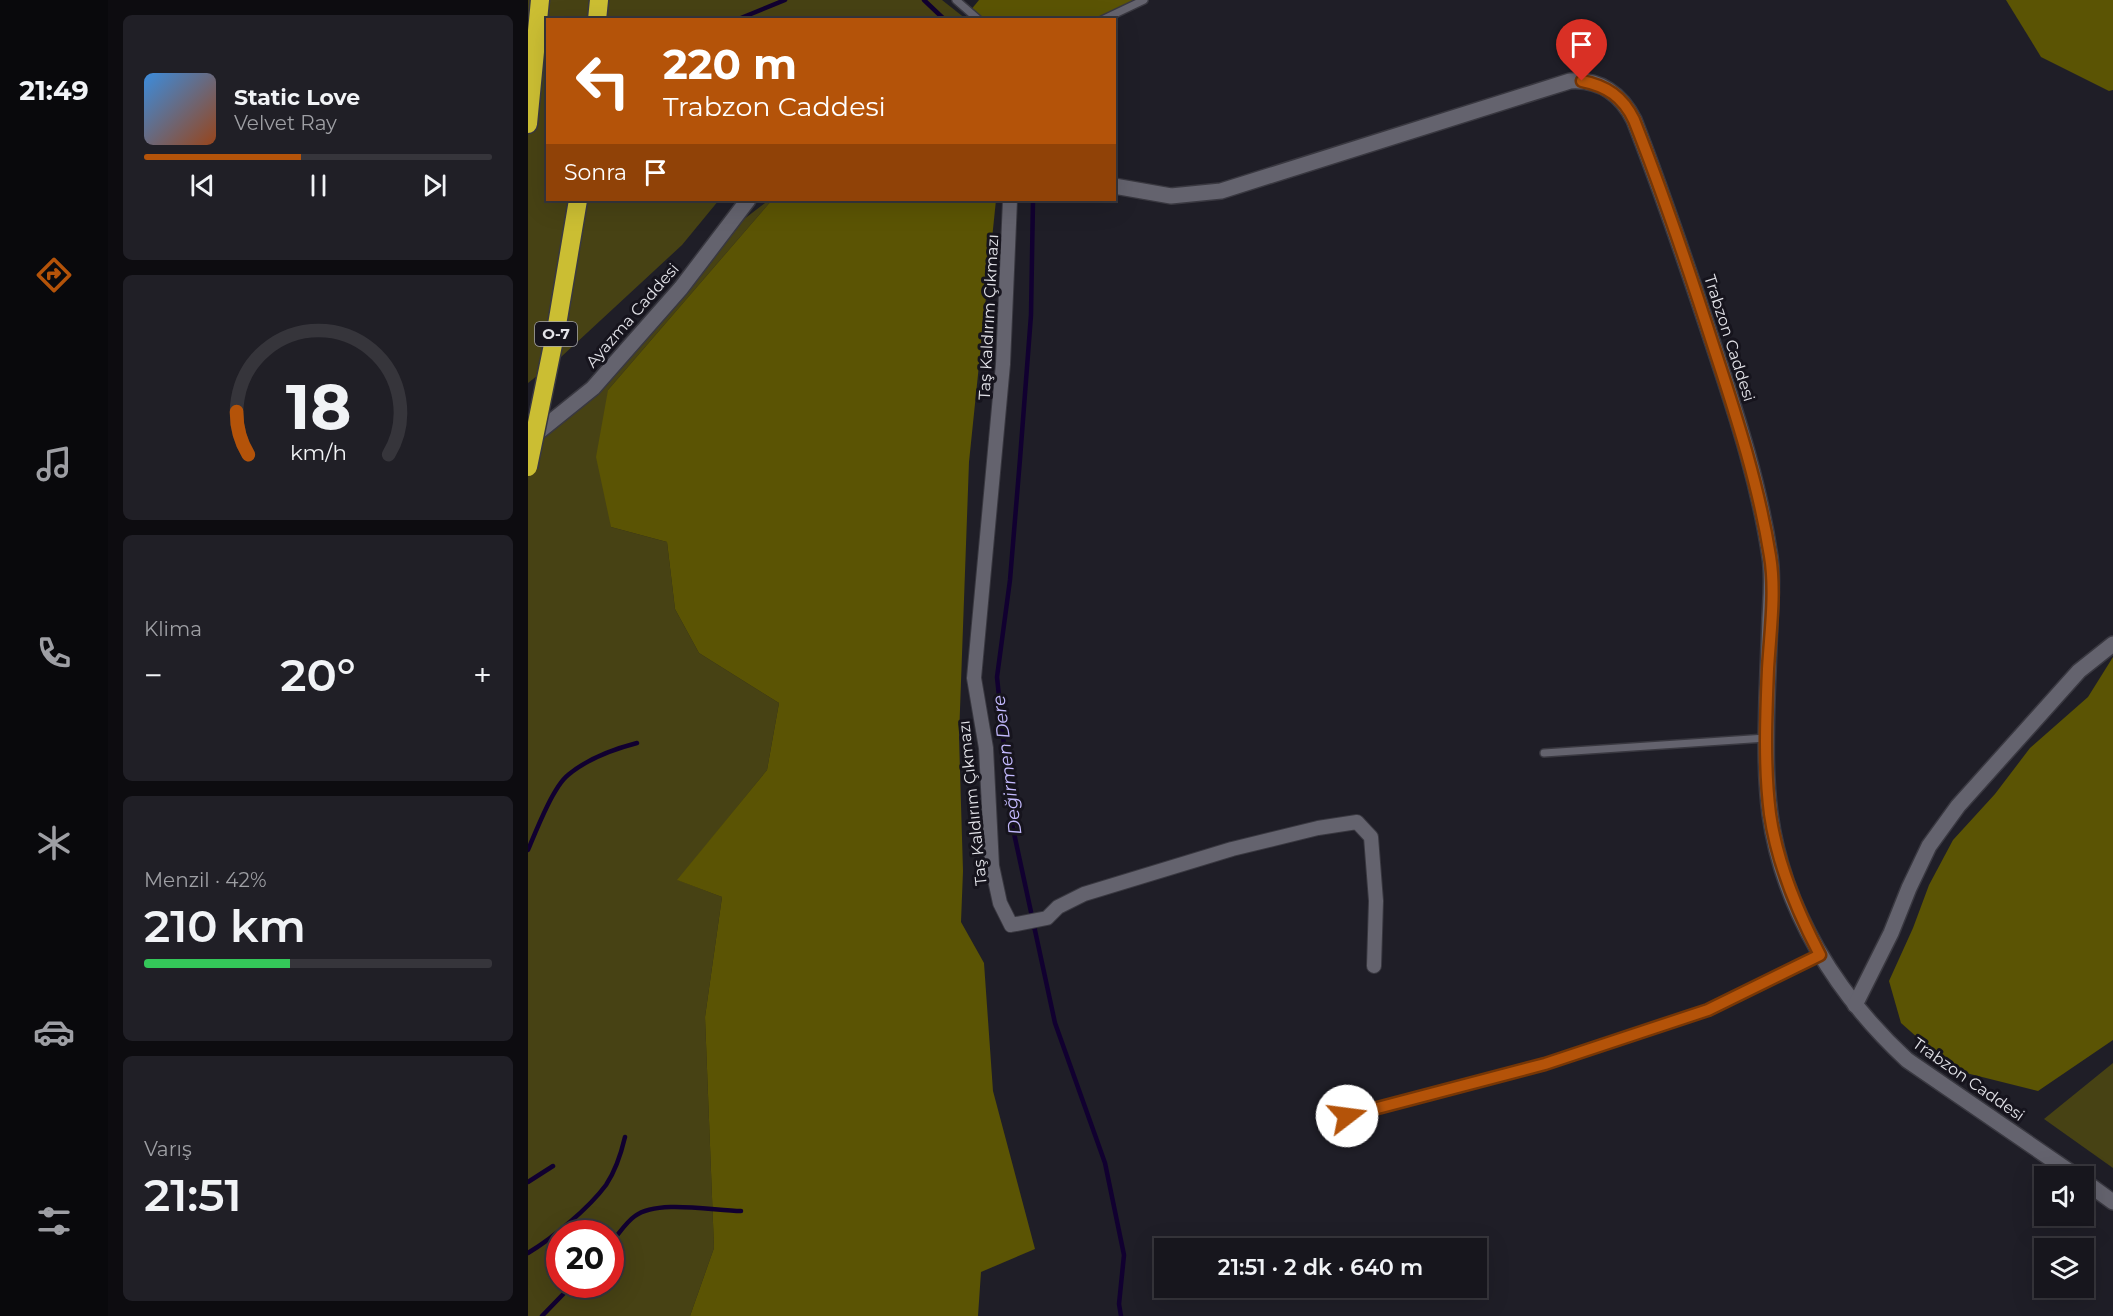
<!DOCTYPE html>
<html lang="tr">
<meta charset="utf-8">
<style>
body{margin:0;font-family:Montserrat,sans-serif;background:#201f26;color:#f1f3f6;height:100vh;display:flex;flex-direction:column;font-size:22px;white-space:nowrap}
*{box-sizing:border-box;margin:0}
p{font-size:20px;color:#9e9fa4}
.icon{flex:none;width:33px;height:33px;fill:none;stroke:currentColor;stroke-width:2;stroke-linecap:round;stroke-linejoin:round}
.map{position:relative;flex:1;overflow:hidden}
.details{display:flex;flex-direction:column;gap:15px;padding:15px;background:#0d0c10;width:420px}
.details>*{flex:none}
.banner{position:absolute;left:18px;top:18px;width:570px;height:183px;border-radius:0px;box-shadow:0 6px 24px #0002,0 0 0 2px #36353b;background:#b45309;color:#fff;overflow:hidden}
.buttons{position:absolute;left:1506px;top:1166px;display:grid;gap:12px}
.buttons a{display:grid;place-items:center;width:60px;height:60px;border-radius:0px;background:#17161d;box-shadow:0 6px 24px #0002,0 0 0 2px #36353b;font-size:30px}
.speed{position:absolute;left:18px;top:1220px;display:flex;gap:12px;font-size:30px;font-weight:700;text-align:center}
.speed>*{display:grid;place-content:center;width:78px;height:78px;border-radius:50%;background:#17161d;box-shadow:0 6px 24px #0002,0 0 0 2px #36353b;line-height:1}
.speed .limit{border:9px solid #d22;background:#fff;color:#111}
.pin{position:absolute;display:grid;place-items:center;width:51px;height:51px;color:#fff;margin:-62px -26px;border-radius:50% 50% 50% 0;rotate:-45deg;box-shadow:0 0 6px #0007}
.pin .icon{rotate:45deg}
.me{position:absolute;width:66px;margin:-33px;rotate:75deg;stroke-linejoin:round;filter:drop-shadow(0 0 4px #0008)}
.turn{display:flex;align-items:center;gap:21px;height:126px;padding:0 18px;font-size:27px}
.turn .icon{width:78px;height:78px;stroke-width:2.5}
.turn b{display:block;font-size:42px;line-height:51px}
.then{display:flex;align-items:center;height:57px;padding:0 18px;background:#0003;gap:12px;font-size:22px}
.big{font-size:45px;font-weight:600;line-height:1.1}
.details .tile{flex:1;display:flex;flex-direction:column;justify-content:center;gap:9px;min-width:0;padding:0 21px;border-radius:9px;background:#201f26}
.details .dial{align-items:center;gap:0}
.dial svg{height:156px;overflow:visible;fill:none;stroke:#36353b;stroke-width:7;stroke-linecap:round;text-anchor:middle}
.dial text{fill:#f1f3f6;stroke:none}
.song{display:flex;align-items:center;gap:18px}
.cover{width:72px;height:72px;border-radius:9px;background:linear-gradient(135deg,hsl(210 70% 55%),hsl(20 70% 35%))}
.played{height:6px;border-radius:3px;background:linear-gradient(90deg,#b45309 45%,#36353b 45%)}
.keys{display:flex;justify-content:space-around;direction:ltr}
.heat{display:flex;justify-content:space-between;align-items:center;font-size:33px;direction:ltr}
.charge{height:9px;border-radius:4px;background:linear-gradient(90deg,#34c759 42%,#36353b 0)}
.trip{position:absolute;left:626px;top:1238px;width:333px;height:60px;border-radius:0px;background:#17161d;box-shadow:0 6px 24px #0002,0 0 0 2px #36353b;font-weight:600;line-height:60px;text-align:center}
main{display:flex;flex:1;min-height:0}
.tab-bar{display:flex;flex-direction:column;width:108px;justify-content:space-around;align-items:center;background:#09090c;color:#9e9fa4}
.tab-bar .icon{width:42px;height:42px}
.tab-bar .on{color:#b45309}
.tab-bar b{font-size:27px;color:#f1f3f6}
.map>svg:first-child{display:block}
</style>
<main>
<nav class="tab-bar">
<b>21:49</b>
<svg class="icon on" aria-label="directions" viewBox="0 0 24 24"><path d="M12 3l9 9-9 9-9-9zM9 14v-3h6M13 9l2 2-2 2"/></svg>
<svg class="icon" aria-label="music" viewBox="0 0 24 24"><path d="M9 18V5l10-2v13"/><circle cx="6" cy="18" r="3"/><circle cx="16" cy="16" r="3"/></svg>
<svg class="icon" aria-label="phone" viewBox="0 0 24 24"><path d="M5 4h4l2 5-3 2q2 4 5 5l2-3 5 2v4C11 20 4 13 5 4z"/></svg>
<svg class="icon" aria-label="climate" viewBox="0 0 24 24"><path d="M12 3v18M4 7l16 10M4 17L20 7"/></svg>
<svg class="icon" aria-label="car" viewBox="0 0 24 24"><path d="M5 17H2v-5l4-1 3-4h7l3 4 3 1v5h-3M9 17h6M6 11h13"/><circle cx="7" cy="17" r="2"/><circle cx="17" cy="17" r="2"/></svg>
<svg class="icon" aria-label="filters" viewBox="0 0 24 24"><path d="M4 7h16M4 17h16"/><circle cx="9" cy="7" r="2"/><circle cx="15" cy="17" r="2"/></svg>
</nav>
<section class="details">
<div class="tile">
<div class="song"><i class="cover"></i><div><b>Static Love</b><p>Velvet Ray</p></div></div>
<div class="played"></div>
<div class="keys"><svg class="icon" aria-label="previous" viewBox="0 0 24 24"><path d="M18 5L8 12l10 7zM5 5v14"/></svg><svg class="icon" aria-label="pause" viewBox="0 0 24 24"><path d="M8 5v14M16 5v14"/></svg><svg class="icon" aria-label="next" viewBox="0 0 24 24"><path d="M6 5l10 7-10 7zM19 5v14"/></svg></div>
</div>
<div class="tile dial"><svg viewBox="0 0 100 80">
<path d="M14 69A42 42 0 1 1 86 69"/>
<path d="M14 69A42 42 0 0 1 8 47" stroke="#b45309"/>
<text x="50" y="56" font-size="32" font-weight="700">18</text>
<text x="50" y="72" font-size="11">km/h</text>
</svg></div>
<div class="tile"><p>Klima</p>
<div class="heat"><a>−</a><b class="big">20°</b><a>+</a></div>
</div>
<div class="tile"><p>Menzil · 42%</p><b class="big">210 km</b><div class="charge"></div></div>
<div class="tile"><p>Varış</p><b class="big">21:51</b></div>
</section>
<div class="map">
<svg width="1585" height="1316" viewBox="0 0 1585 1316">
<rect width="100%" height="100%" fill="#1f1e27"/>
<g fill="#474214" fill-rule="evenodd">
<path d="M0,0H414L438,19L20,20V200H191L154,245L33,357L0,383Z"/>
<path d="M241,200H244L80,390L83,527L139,542L147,609L171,653L251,703L239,770L150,880L194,897L177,1017L186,1248L162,1316H0V439L91,351L194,236ZM32,1233H82V1284H32Z"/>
<path d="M1585,1063V1168L1516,1119Z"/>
</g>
<g fill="#5b5404">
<path d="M451,0H616L574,19H451L442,11Z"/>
<path d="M1478,0H1585V90L1581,91L1513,57Z"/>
<path d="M244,200H468L441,462L431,737L435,871L433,922L456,963L465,1091L507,1249L453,1272L450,1316H162L186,1248L177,1017L194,897L149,880L239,770L251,703L171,653L147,609L139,542L83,527L68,457L80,390Z"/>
<path d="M1585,657V1040L1510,1091L1426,1070L1373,1023L1361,981L1385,928L1401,885L1425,840L1467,794L1502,748L1560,697Z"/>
</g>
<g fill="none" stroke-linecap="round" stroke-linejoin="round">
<g stroke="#110030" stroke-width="4.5">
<path d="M396,0L417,20"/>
<path d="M208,20L257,0"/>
<path d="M505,200L503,315L492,459L482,580L469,677L484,824L527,1023L577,1163L596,1255L591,1304L593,1316"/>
<path d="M0,850C8,831 25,787 40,775C59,759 86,749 109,743"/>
<path d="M0,1182L25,1166"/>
<path d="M82,1244C90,1235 98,1222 107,1216C130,1199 186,1211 213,1211"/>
<path d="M0,1253C25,1238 61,1208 78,1185C88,1170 93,1154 97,1137"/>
<path d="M14,1316L45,1284"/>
</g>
<defs>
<g id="lane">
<path d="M428,0L451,20"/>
<path d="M574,20L616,0"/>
<path d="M1016,753L1238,738"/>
<path d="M797,1122L1017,1064L1180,1010L1292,955"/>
</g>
<path id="street" d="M482,200L475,364L446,678L458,748L464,866L472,903L483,925L519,918L530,907L556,894L704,849L790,828L829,822L843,837L848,901L846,966"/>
<g id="secondary">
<path d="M586,186L643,196L693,191L1042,81C1072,79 1093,94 1106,120C1136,197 1162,274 1188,353C1210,419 1232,488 1242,557C1245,577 1243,597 1242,618C1241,644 1240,671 1239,698C1238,737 1237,776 1242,814C1255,910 1309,995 1379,1060L1548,1176"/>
<path d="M3,438L65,388L153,288L220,200"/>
<path d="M1327,1005L1363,933L1381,888L1401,846L1430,806L1551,671L1585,644"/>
<path d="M1556,1181L1585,1202"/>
</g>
<g id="highway">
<path d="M69,20L71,0"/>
<path d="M0,124L12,0"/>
</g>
</defs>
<use href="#lane" stroke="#393840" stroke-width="10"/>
<use href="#street" stroke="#393840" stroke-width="16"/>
<use href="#secondary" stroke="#393840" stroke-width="18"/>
<use href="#highway" stroke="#393840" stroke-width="21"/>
<use href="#lane" stroke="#64636e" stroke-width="7"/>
<use href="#street" stroke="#64636e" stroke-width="14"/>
<use href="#secondary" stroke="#64636e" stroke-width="15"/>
<use href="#highway" stroke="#cbbe33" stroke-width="18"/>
<defs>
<path id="highway-bridge" d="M0,467L29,325L50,200"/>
</defs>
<use href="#highway-bridge" stroke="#393840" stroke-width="21" stroke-linecap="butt"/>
<use href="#highway-bridge" stroke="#cbbe33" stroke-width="18"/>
</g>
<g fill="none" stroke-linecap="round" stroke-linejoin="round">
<defs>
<path id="route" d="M819,1116L1017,1064L1180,1010L1292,955C1269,911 1249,864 1242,814C1236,767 1238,717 1240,669C1242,633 1248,593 1242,556C1231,487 1209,418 1187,351C1162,273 1136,196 1106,120C1095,97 1079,86 1054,81"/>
</defs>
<use href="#route" stroke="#753606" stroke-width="15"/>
<use href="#route" stroke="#b45309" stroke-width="10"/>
</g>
<g text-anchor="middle" stroke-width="6" stroke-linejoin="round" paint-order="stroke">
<rect fill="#16141d" stroke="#a6a5ac" stroke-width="1.5" x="7" y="322" width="42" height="24" rx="4.5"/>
<g font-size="15" font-weight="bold" fill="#e3e3e9">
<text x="28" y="339">O-7</text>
</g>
<g font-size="16" fill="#e3e3e9" stroke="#16141d">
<text transform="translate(104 315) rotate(-49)" y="6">Ayazma Caddesi</text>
<text transform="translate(460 317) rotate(-87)" y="6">Taş Kaldırım Çıkmazı</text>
<text transform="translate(1202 338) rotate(72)" y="6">Trabzon Caddesi</text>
<text transform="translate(444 803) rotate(-96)" y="6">Taş Kaldırım Çıkmazı</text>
<text transform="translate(1441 1079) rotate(35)" y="6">Trabzon Caddesi</text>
</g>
<g font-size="18" font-style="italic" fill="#c4baff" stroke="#16141d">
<text transform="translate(479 765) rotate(-97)" y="6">Değirmen Dere</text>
</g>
</g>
</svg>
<div class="buttons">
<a><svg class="icon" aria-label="sound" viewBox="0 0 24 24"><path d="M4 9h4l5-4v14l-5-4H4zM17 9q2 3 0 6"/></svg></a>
<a><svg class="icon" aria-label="layers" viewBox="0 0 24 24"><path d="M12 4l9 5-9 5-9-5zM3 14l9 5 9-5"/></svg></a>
</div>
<div class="speed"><div class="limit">20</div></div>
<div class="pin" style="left:1054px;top:81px;background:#d93025"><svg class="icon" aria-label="arrive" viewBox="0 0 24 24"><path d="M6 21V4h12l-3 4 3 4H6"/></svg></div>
<svg class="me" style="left:819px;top:1116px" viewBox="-20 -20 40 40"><circle r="19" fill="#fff"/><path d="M0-13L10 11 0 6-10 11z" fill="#b45309"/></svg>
<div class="trip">21:51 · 2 dk · 640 m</div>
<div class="banner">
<div class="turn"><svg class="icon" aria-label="left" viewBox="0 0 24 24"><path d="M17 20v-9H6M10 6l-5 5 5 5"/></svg><div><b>220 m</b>Trabzon Caddesi</div></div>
<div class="then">Sonra<svg class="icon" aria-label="arrive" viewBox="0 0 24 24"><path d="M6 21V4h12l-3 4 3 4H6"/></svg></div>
</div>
</div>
</main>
